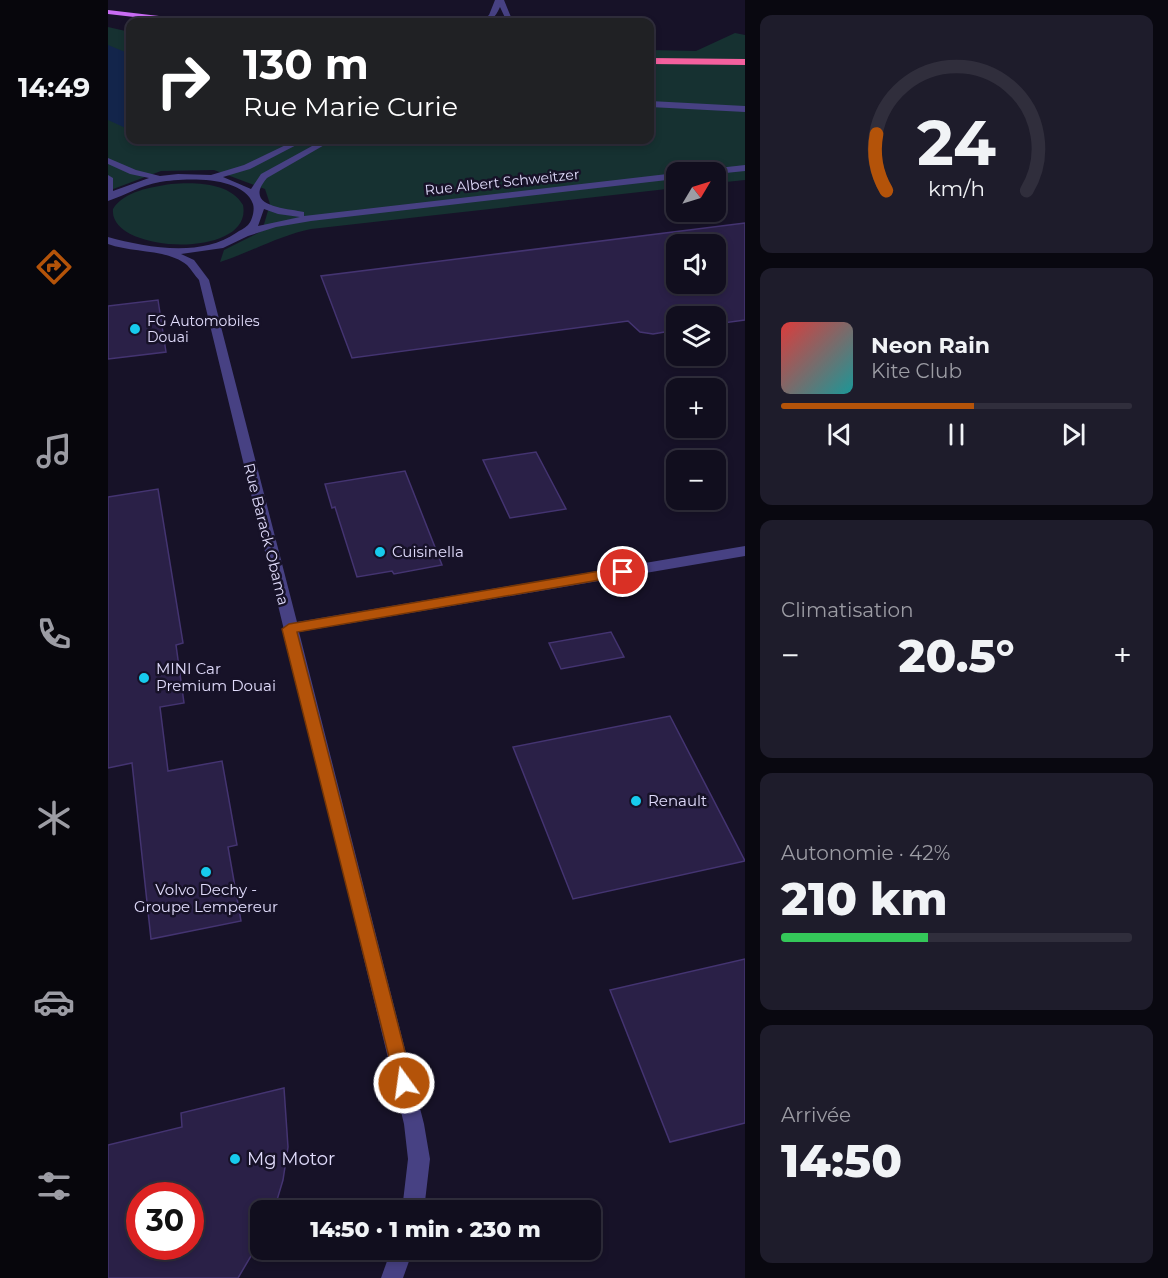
<!DOCTYPE html>
<html lang="fr">
<meta charset="utf-8">
<style>
body{margin:0;font-family:Montserrat,sans-serif;background:#1e1c2b;color:#f1f3f6;height:100vh;display:flex;flex-direction:column;font-size:22px;white-space:nowrap}
*{box-sizing:border-box;margin:0}
p{font-size:20px;color:#9c9ca4}
.icon{flex:none;width:33px;height:33px;fill:none;stroke:currentColor;stroke-width:2;stroke-linecap:round;stroke-linejoin:round}
.map{position:relative;flex:1;overflow:hidden}
.details{display:flex;flex-direction:column;gap:15px;padding:15px;background:#090810;width:423px}
.details>*{flex:none}
.hud{position:absolute;left:18px;top:18px;width:528px;height:126px;border-radius:12px;box-shadow:0 3px 9px #0003,0 0 0 2px #302e3c;background:#202124;color:#fff;overflow:hidden}
.needle{width:39px;rotate:52deg}
.buttons{position:absolute;left:558px;top:162px;display:grid;gap:12px}
.buttons a{display:grid;place-items:center;width:60px;height:60px;border-radius:12px;background:#110e1e;box-shadow:0 3px 9px #0003,0 0 0 2px #302e3c;font-size:30px}
.speed{position:absolute;left:18px;top:1182px;display:flex;gap:12px;font-size:30px;font-weight:700;text-align:center}
.speed>*{display:grid;place-content:center;width:78px;height:78px;border-radius:50%;background:#110e1e;box-shadow:0 3px 9px #0003,0 0 0 2px #302e3c;line-height:1}
.speed .limit{border:9px solid #d22;background:#fff;color:#111}
.pin{position:absolute;display:grid;place-items:center;width:51px;height:51px;color:#fff;margin:-26px;border:3px solid #fff;border-radius:50%;box-shadow:0 2px 6px #0007}
.me{position:absolute;width:66px;margin:-33px;rotate:346deg;stroke-linejoin:round;filter:drop-shadow(0 0 4px #0008)}
.turn{display:flex;align-items:center;gap:21px;height:126px;padding:0 18px;font-size:27px}
.turn .icon{width:78px;height:78px;stroke-width:2.5}
.turn b{display:block;font-size:42px;line-height:51px}
.big{font-size:45px;font-weight:800;line-height:1.1}
.details .card{flex:1;display:flex;flex-direction:column;justify-content:center;gap:9px;min-width:0;padding:0 21px;border-radius:12px;background:#1e1c2b}
.details .dial{align-items:center;gap:0}
.dial svg{height:156px;overflow:visible;fill:none;stroke:#302e3c;stroke-width:7;stroke-linecap:round;text-anchor:middle}
.dial text{fill:#f1f3f6;stroke:none}
.song{display:flex;align-items:center;gap:18px}
.cover{width:72px;height:72px;border-radius:9px;background:linear-gradient(135deg,hsl(0 70% 55%),hsl(180 70% 35%))}
.played{height:6px;border-radius:3px;background:linear-gradient(90deg,#b45309 55%,#302e3c 55%)}
.keys{display:flex;justify-content:space-around;direction:ltr}
.heat{display:flex;justify-content:space-between;align-items:center;font-size:33px;direction:ltr}
.charge{height:9px;border-radius:4px;background:linear-gradient(90deg,#34c759 42%,#302e3c 0)}
.trip{position:absolute;left:142px;top:1200px;width:351px;height:60px;border-radius:12px;background:#110e1e;box-shadow:0 3px 9px #0003,0 0 0 2px #302e3c;font-weight:800;line-height:60px;text-align:center}
main{display:flex;flex:1;min-height:0}
.menu{display:flex;flex-direction:column;width:108px;justify-content:space-around;align-items:center;background:#07060c;color:#9c9ca4}
.menu .icon{width:42px;height:42px}
.menu .selected{color:#b45309}
.menu b{font-size:27px;color:#f1f3f6}
.map>svg:first-child{display:block}
</style>
<main>
<nav class="menu">
<b>14:49</b>
<svg class="icon selected" aria-label="directions" viewBox="0 0 24 24"><path d="M12 3l9 9-9 9-9-9zM9 14v-3h6M13 9l2 2-2 2"/></svg>
<svg class="icon" aria-label="music" viewBox="0 0 24 24"><path d="M9 18V5l10-2v13"/><circle cx="6" cy="18" r="3"/><circle cx="16" cy="16" r="3"/></svg>
<svg class="icon" aria-label="phone" viewBox="0 0 24 24"><path d="M5 4h4l2 5-3 2q2 4 5 5l2-3 5 2v4C11 20 4 13 5 4z"/></svg>
<svg class="icon" aria-label="climate" viewBox="0 0 24 24"><path d="M12 3v18M4 7l16 10M4 17L20 7"/></svg>
<svg class="icon" aria-label="car" viewBox="0 0 24 24"><path d="M5 17H2v-5l4-1 3-4h7l3 4 3 1v5h-3M9 17h6M6 11h13"/><circle cx="7" cy="17" r="2"/><circle cx="17" cy="17" r="2"/></svg>
<svg class="icon" aria-label="filters" viewBox="0 0 24 24"><path d="M4 7h16M4 17h16"/><circle cx="9" cy="7" r="2"/><circle cx="15" cy="17" r="2"/></svg>
</nav>
<div class="map">
<svg width="637" height="1278" viewBox="0 0 637 1278">
<rect width="100%" height="100%" fill="#171228"/>
<g fill="#163131">
<path d="M0,27L22,32V140H542V50L588,51L627,33L637,35V180L608,183V172H568V188L203,229C170,236 143,252 112,262L116,250L154,231L162,204L157,189L106,170L53,171L0,191Z"/>
<path d="M63,184C86,182 122,182 135,205C146,260 0,254 5,209C16,191 44,187 63,184Z"/>
</g>
<path fill="#13254b" d="M0,45L22,54V130L0,120Z"/>
<g fill="#2a2047" stroke="#443471" stroke-width="1.5" fill-rule="evenodd">
<path d="M637,223V320L608,324V316H568V330L545,334L532,332L520,321L244,358L213,276ZM568,244H608V284H568Z"/>
<path d="M50,300L58,352L0,359V306Z"/>
<path d="M428,452L458,509L402,518L375,460Z"/>
<path d="M297,471L334,565L286,574L284,571L249,577L227,507L224,508L217,484Z"/>
<path d="M50,489L75,643L68,645L76,703L52,707L60,771L114,761L129,845L120,847L133,921L43,939L24,763L0,768V497Z"/>
<path d="M503,632L516,657L453,669L441,643Z"/>
<path d="M562,716L637,861L465,899L405,747Z"/>
<path d="M637,959V1123L562,1142L502,990Z"/>
<path d="M176,1088L180,1147L175,1180L166,1210H153V1239L130,1278H0V1145L74,1127L73,1113ZM32,1196H82V1246H32Z"/>
</g>
<g fill="none" stroke-linecap="round" stroke-linejoin="round">
<g fill="#474183" fill-rule="evenodd">
<path d="M387,0H396L405,22H399L392,7C387,18 383,22 372,22L381,15Z"/>
<path d="M542,101L637,106V112L542,107Z"/>
<path d="M188,140H198L142,169L115,177L143,189L153,174L215,140H225L159,178C134,207 178,208 196,212V216L568,173V179L203,221L168,227L140,236L115,248L73,254L86,260L101,280L189,622L637,546V556L191,632L316,1124L322,1159L316,1210H294L300,1159L296,1124L91,280C87,276 83,269 79,265C60,249 24,253 0,244V237C39,248 94,257 128,233C132,230 136,229 140,225C144,221 147,210 145,204C135,175 75,178 52,182C33,185 18,195 0,201V175L5,178V191L41,178L22,174L0,164V158L28,170L52,176L70,174L103,175L136,165ZM156,209L170,214L192,217L150,226Z"/>
<path d="M637,165V171L608,174L596,172L601,169Z"/>
<path d="M283,1250H305L295,1278H273Z"/>
</g>
<path fill="#c96cf4" fill-rule="evenodd" d="M0,10L85,20L89,22H70L0,14Z"/>
<path fill="#f3609e" fill-rule="evenodd" d="M542,58L637,59V65L542,64Z"/>
</g>
<path fill="#b45309" stroke="#753606" stroke-width="1.5" d="M515,567L521,572L520,575L189,632L305,1083L302,1089L296,1091L289,1089L174,629L181,624Z"/>
<g fill="#17cbed" stroke="#171228" stroke-width="2">
<circle cx="27" cy="329" r="6"/>
<circle cx="272" cy="552" r="6"/>
<circle cx="36" cy="678" r="6"/>
<circle cx="528" cy="801" r="6"/>
<circle cx="98" cy="872" r="6"/>
<circle cx="127" cy="1159" r="6"/>
</g>
<g text-anchor="middle" stroke-width="5" stroke-linejoin="round" paint-order="stroke">
<g font-size="14" fill="#e1dcfc" stroke="#171228">
<text transform="translate(394 182) rotate(-6)" y="5">Rue Albert Schweitzer</text>
</g>
<g font-size="14" fill="#e1dcfc" stroke="#171228" text-anchor="start">
<text x="39" y="326">FG Automobiles<tspan x="39" dy="16">Douai</tspan></text>
</g>
<g font-size="15" fill="#e1dcfc" stroke="#171228">
<text transform="translate(158 534) rotate(76)" y="5">Rue Barack Obama</text>
</g>
<g font-size="15" fill="#e1dcfc" stroke="#171228" text-anchor="start">
<text x="284" y="557">Cuisinella</text>
<text x="48" y="674">MINI Car<tspan x="48" dy="17">Premium Douai</tspan></text>
<text x="540" y="806">Renault</text>
<text x="98" y="895" text-anchor="middle">Volvo Dechy -<tspan x="98" dy="17">Groupe Lempereur</tspan></text>
</g>
<g font-size="18" fill="#e1dcfc" stroke="#171228" text-anchor="start">
<text x="139" y="1165">Mg Motor</text>
</g>
</g>
</svg>
<div class="buttons">
<a><svg class="needle" viewBox="-14 -14 28 28"><path d="M0-13l5 13h-10z" fill="#e53935"/><path d="M0 13l5-13h-10z" fill="#9c9ca4"/></svg></a>
<a><svg class="icon" aria-label="sound" viewBox="0 0 24 24"><path d="M4 9h4l5-4v14l-5-4H4zM17 9q2 3 0 6"/></svg></a>
<a><svg class="icon" aria-label="layers" viewBox="0 0 24 24"><path d="M12 4l9 5-9 5-9-5zM3 14l9 5 9-5"/></svg></a>
<a>+</a>
<a>−</a>
</div>
<div class="speed"><div class="limit">30</div></div>
<div class="pin" style="left:515px;top:572px;background:#d93025"><svg class="icon" aria-label="arrive" viewBox="0 0 24 24"><path d="M6 21V4h12l-3 4 3 4H6"/></svg></div>
<svg class="me" style="left:296px;top:1083px" viewBox="-20 -20 40 40"><circle r="17" fill="#b45309" stroke="#fff" stroke-width="3"/><path d="M0-11L8 9 0 5-8 9z" fill="#fff"/></svg>
<div class="trip">14:50 · 1 min · 230 m</div>
<div class="hud">
<div class="turn"><svg class="icon" aria-label="right" viewBox="0 0 24 24"><path d="M7 20v-9h11M14 6l5 5-5 5"/></svg><div><b>130 m</b>Rue Marie Curie</div></div>
</div>
</div>
<section class="details">
<div class="card dial"><svg viewBox="0 0 100 80">
<path d="M14 69A42 42 0 1 1 86 69"/>
<path d="M14 69A42 42 0 0 1 9 40" stroke="#b45309"/>
<text x="50" y="56" font-size="32" font-weight="700">24</text>
<text x="50" y="72" font-size="11">km/h</text>
</svg></div>
<div class="card">
<div class="song"><i class="cover"></i><div><b>Neon Rain</b><p>Kite Club</p></div></div>
<div class="played"></div>
<div class="keys"><svg class="icon" aria-label="previous" viewBox="0 0 24 24"><path d="M18 5L8 12l10 7zM5 5v14"/></svg><svg class="icon" aria-label="pause" viewBox="0 0 24 24"><path d="M8 5v14M16 5v14"/></svg><svg class="icon" aria-label="next" viewBox="0 0 24 24"><path d="M6 5l10 7-10 7zM19 5v14"/></svg></div>
</div>
<div class="card"><p>Climatisation</p>
<div class="heat"><a>−</a><b class="big">20.5°</b><a>+</a></div>
</div>
<div class="card"><p>Autonomie · 42%</p><b class="big">210 km</b><div class="charge"></div></div>
<div class="card"><p>Arrivée</p><b class="big">14:50</b></div>
</section>
</main>
